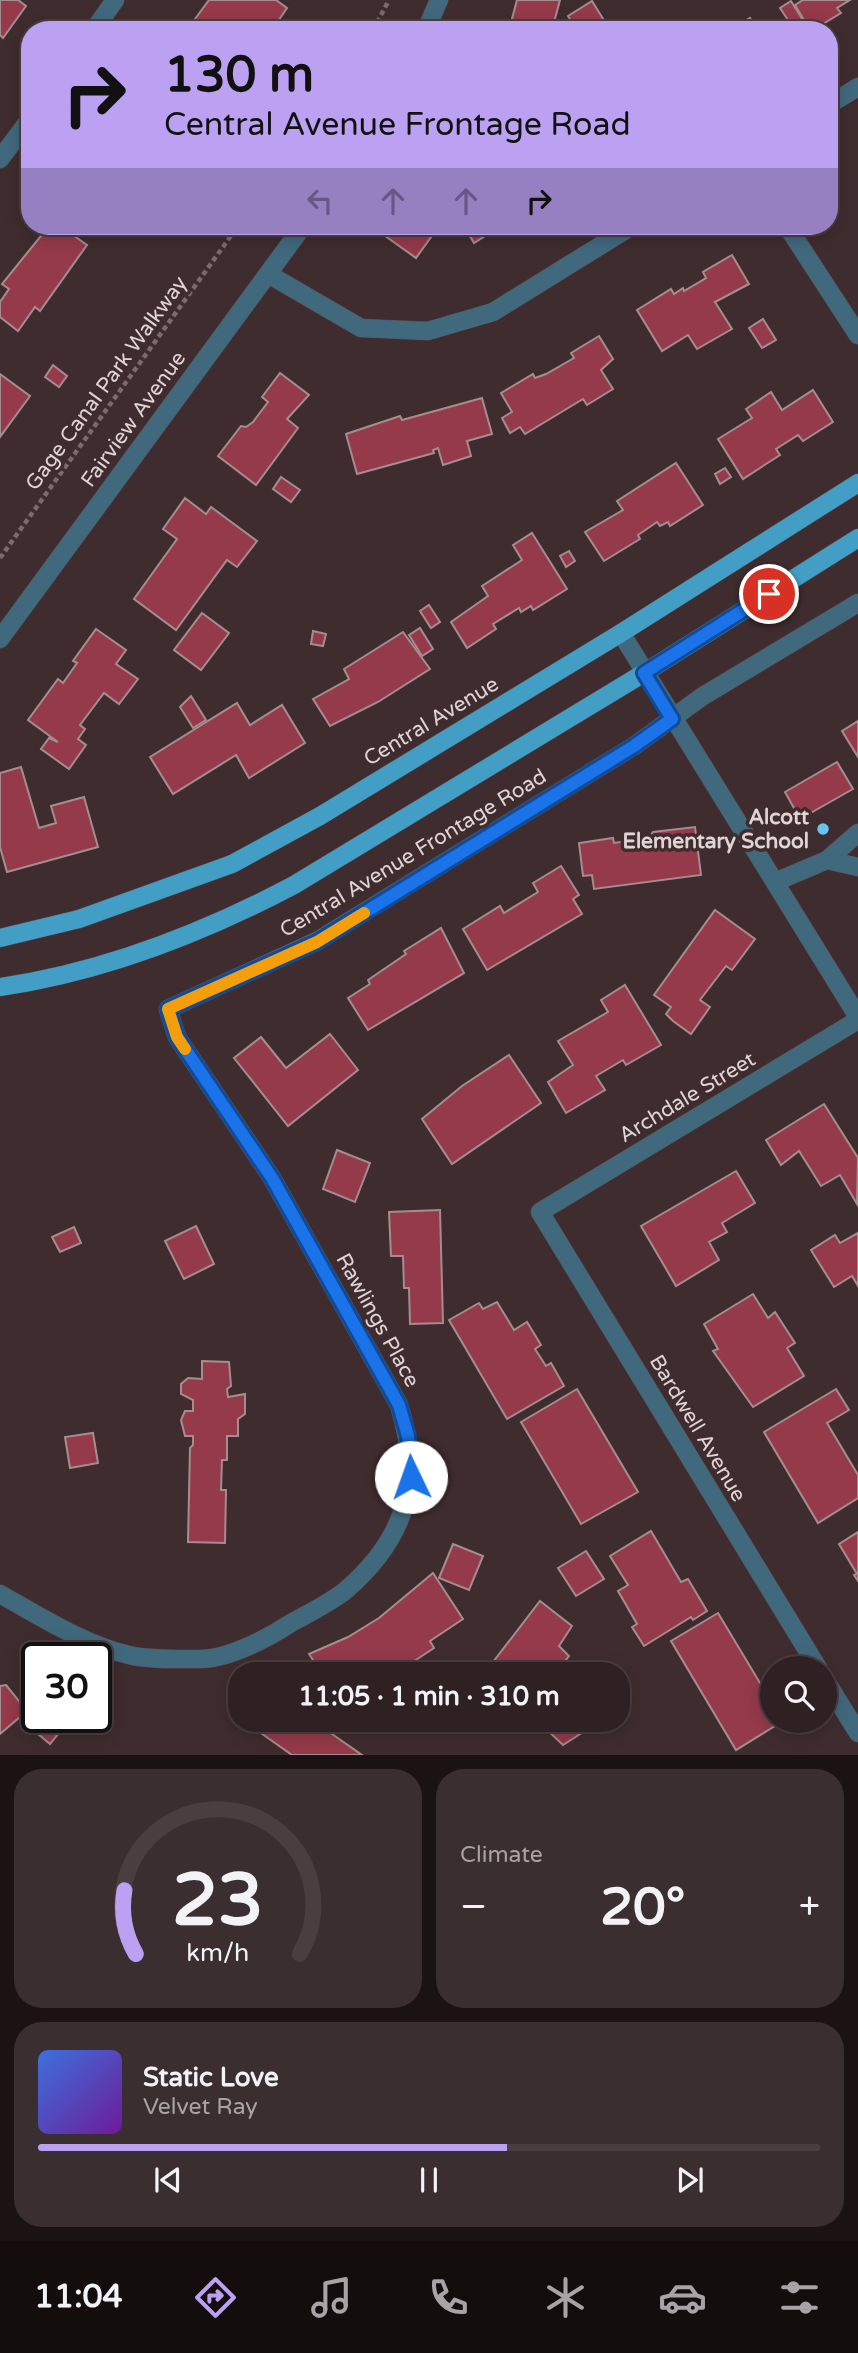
<!DOCTYPE html>
<meta charset="utf-8">
<style>
body{margin:0;font-family:"Varela Round",sans-serif;background:#3b2e30;color:#f1f3f6;height:100vh;display:flex;flex-direction:column;font-size:26px;white-space:nowrap}
*{box-sizing:border-box;margin:0}
p{font-size:23px;color:#a7a3a6}
.icon{flex:none;width:38px;height:38px;fill:none;stroke:currentColor;stroke-width:2;stroke-linecap:round;stroke-linejoin:round}
.map{position:relative;height:1755px;overflow:hidden}
.side{display:flex;flex-direction:column;gap:14px;padding:14px;background:#1a1213;flex:1}
.side>*{flex:none}
.guide{position:absolute;left:21px;top:21px;width:817px;height:214px;border-radius:28px;box-shadow:0 4px 18px #0003,0 0 0 2px #4a3e41;background:#bca0f2;color:#111;overflow:hidden}
.fabs{position:absolute;left:760px;top:1656px;display:grid;gap:14px}
.fabs a{display:grid;place-items:center;width:77px;height:77px;border-radius:50%;background:#2f2123;box-shadow:0 4px 18px #0003,0 0 0 2px #4a3e41;font-size:35px}
.speed{position:absolute;left:21px;top:1642px;display:flex;gap:14px;font-size:35px;font-weight:700;text-align:center}
.speed>*{display:grid;place-content:center;width:91px;height:91px;border-radius:50%;background:#2f2123;box-shadow:0 4px 18px #0003,0 0 0 2px #4a3e41;line-height:1}
.speed .limit{border:4px solid #111;border-radius:10px;background:#fff;color:#111}
.pin{position:absolute;display:grid;place-items:center;width:60px;height:60px;color:#fff;margin:-30px;border:4px solid #fff;border-radius:50%;box-shadow:0 2px 7px #0007}
.me{position:absolute;width:77px;margin:-38px;rotate:357deg;stroke-linejoin:round;filter:drop-shadow(0 0 5px #0008)}
.turn{display:flex;align-items:center;gap:24px;height:147px;padding:0 28px;font-size:32px}
.turn .icon{width:91px;height:91px;stroke-width:2.5}
.turn b{display:block;font-size:49px;line-height:60px}
.lanes{display:flex;align-items:center;height:66px;padding:0 28px;background:#0003;justify-content:center;gap:35px;direction:ltr}
.lanes .off{opacity:.35}
.big{font-size:52px;font-weight:800;line-height:1.1}
.side .tile{flex:1;display:flex;flex-direction:column;justify-content:center;gap:10px;min-width:0;padding:0 24px;border-radius:28px;background:#3b2e30}
.side .dial{align-items:center;gap:0}
.dial svg{height:182px;overflow:visible;fill:none;stroke:#4a3e41;stroke-width:7;stroke-linecap:round;text-anchor:middle}
.dial text{fill:#f1f3f6;stroke:none}
.song{display:flex;align-items:center;gap:21px}
.cover{width:84px;height:84px;border-radius:10px;background:linear-gradient(135deg,hsl(220 70% 55%),hsl(280 70% 35%))}
.played{height:7px;border-radius:4px;background:linear-gradient(90deg,#bca0f2 60%,#4a3e41 60%)}
.keys{display:flex;justify-content:space-around;direction:ltr}
.heat{display:flex;justify-content:space-between;align-items:center;font-size:38px;direction:ltr}
.side .tiles{flex:1;display:grid;gap:14px;grid-template-columns:1fr 1fr}
.tile:last-child{grid-column:span 2}
.trip{position:absolute;left:228px;top:1662px;width:402px;height:70px;border-radius:28px;background:#2f2123;box-shadow:0 4px 18px #0003,0 0 0 2px #4a3e41;font-weight:800;line-height:70px;text-align:center}
.dock{display:flex;height:112px;justify-content:space-around;align-items:center;background:#130d0e;color:#a7a3a6}
.dock .icon{width:49px;height:49px}
.dock .current{color:#bca0f2}
.dock b{font-size:32px;color:#f1f3f6}
.map>svg:first-child{display:block}
</style>
<div class="map">
<svg width="858" height="1755" viewBox="0 0 858 1755">
<rect width="100%" height="100%" fill="#3f2c2f"/>
<g fill="#953a4b" stroke="#a58d8f" stroke-width="2">
<path d="M0,0H18L26,6L3,38L0,35Z"/>
<path d="M209,0H276L287,8L272,30H187Z"/>
<path d="M517,0H560L552,30H509Z"/>
<path d="M803,0H850L837,8L841,13L813,30H810L795,5Z"/>
<path d="M592,1L610,30H577L568,16Z"/>
<path d="M791,1L804,22L794,29L780,8Z"/>
<path d="M750,18L757,30H739L742,28L740,24Z"/>
<path d="M49,226H60L87,245L40,311L35,307L18,331L0,317V302L9,289L2,284Z"/>
<path d="M386,226H439L416,258L381,233Z"/>
<path d="M464,226H498L499,227L474,243Z"/>
<path d="M732,255L749,284L715,302L732,329L697,349L688,335L662,351L637,310L671,289L674,294L683,288L684,291L706,278L703,272Z"/>
<path d="M763,319L776,340L762,348L749,328Z"/>
<path d="M599,336L613,359L601,370L613,389L587,405L583,399L525,434L520,427L510,433L502,418L512,412L501,393L533,374L535,378L546,374L574,358L571,353Z"/>
<path d="M53,365L67,376L59,387L45,377Z"/>
<path d="M280,373L309,395L287,419L298,428L256,485L218,456L241,426L246,427L253,422L268,402L262,397Z"/>
<path d="M0,374L30,396L0,437Z"/>
<path d="M813,390L833,422L803,441L798,435L776,449L780,455L743,479L718,439L752,418L746,409L771,392L782,410Z"/>
<path d="M482,398L492,434L467,441L471,456L443,465L438,448L433,450L434,453L357,474L346,434L400,416L402,420Z"/>
<path d="M676,463L703,505L670,526L668,522L660,526L657,522L638,535L640,539L604,561L585,532L623,510L617,501Z"/>
<path d="M725,468L731,477L720,484L715,474Z"/>
<path d="M281,477L300,490L291,502L273,489Z"/>
<path d="M185,498L206,514L211,507L257,541L237,567L227,560L176,630L134,599L177,539L163,529Z"/>
<path d="M532,533L567,589L533,610L531,606L521,612L519,608L493,624L496,629L467,648L451,622L488,596L482,586L522,560L513,545Z"/>
<path d="M569,551L575,561L566,567L560,556Z"/>
<path d="M429,605L440,622L431,628L420,611Z"/>
<path d="M202,613L229,633L201,670L174,650Z"/>
<path d="M420,628L433,649L422,656L409,635Z"/>
<path d="M96,629L126,650L116,664L138,679L119,704L104,693L80,725L85,729L78,739L86,745L69,769L41,749L49,738L58,742L28,720L58,679L63,683L77,663L73,661Z"/>
<path d="M313,631L326,634L323,646L311,644Z"/>
<path d="M403,632L430,669L378,702L330,726L313,699L349,679L344,669Z"/>
<path d="M191,696L206,720L193,728L180,707Z"/>
<path d="M237,703L250,725L282,705L305,743L249,778L236,755L173,794L150,757Z"/>
<path d="M858,721V757L842,731Z"/>
<path d="M837,762L853,789L800,819L785,792Z"/>
<path d="M21,767L39,828L56,823L51,806L84,797L98,847L7,872L0,847V773Z"/>
<path d="M695,827L701,875L594,889L592,875L583,876L579,843L613,838L614,843L649,838L653,832Z"/>
<path d="M561,866L579,895L573,899L582,914L487,970L463,929L500,906L504,913L538,892L533,883Z"/>
<path d="M715,910L755,939L732,970L726,966L700,1000L710,1007L691,1034L673,1021L666,1014L671,1007L654,995Z"/>
<path d="M441,928L464,973L368,1030L348,998L370,984L368,980L406,954L404,951Z"/>
<path d="M625,985L661,1045L626,1065L623,1060L596,1076L605,1090L566,1113L548,1082L573,1065L558,1041L608,1012L601,1000Z"/>
<path d="M330,1034L358,1070L288,1126L234,1058L261,1037L286,1068Z"/>
<path d="M509,1055L541,1103L452,1164L422,1119L462,1086Z"/>
<path d="M824,1104L858,1158L857,1204L840,1175L821,1186L799,1151L781,1165L766,1140Z"/>
<path d="M337,1150L370,1163L355,1202L323,1189Z"/>
<path d="M736,1171L755,1203L722,1223L727,1232L709,1242L719,1260L676,1286L641,1226Z"/>
<path d="M440,1210L443,1323L410,1324L409,1288H404L403,1256H391L389,1212Z"/>
<path d="M196,1226L214,1264L184,1279L165,1241Z"/>
<path d="M74,1227L81,1243L60,1252L52,1237Z"/>
<path d="M858,1233V1286L852,1276L834,1287L811,1250L835,1235L840,1243Z"/>
<path d="M753,1294L768,1318L775,1312L795,1343L787,1348L804,1376L753,1407L713,1351L718,1349L704,1324Z"/>
<path d="M497,1302L514,1330L527,1322L541,1345L535,1349L546,1366L551,1363L564,1386L507,1419L449,1320L479,1303L483,1309Z"/>
<path d="M202,1361L229,1362L231,1386L227,1389L228,1397L245,1394V1414L238,1419V1436H227V1460H222L221,1490H226L225,1543L188,1542L190,1448L193,1445V1436H185L181,1420L185,1411H193V1400L181,1394V1384L188,1378L202,1379Z"/>
<path d="M577,1389L638,1492L581,1524L521,1422Z"/>
<path d="M836,1389L849,1410L827,1423L858,1475V1498L818,1523L764,1432Z"/>
<path d="M93,1433L98,1463L70,1468L65,1437Z"/>
<path d="M651,1531L681,1582L688,1579L707,1611L693,1620L691,1617L644,1646L632,1627L637,1624L618,1591L628,1585L610,1556Z"/>
<path d="M858,1532V1581L854,1575L857,1574L839,1544Z"/>
<path d="M453,1544L483,1556L469,1590L439,1578Z"/>
<path d="M586,1551L604,1579L576,1596L558,1568Z"/>
<path d="M433,1573L463,1619L430,1641L434,1648L393,1675H374L367,1664L351,1675H323L309,1654L348,1637L379,1618Z"/>
<path d="M540,1601L572,1626L559,1646L569,1656L562,1665L573,1675H483Z"/>
<path d="M718,1613L772,1703V1720L783,1721L736,1750L671,1641Z"/>
<path d="M6,1685L27,1711L0,1734V1686Z"/>
<path d="M37,1708V1717H72L50,1744L25,1723Z"/>
<path d="M265,1720H312L362,1755H292L258,1731Z"/>
<path d="M547,1720H602L563,1745L545,1728Z"/>
</g>
<g fill="none" stroke-linecap="round" stroke-linejoin="round">
<defs>
<g id="minor">
<path d="M94,30L115,0"/>
<path d="M426,30L439,0"/>
<path d="M830,104L858,87"/>
<path d="M0,159L30,119"/>
<path d="M787,226L858,335"/>
<path d="M268,274L361,328L428,331L493,312L632,226"/>
<path d="M621,633L858,1017"/>
<path d="M0,639L303,226"/>
<path d="M827,860L858,867"/>
<path d="M775,882L827,860L858,833"/>
<path d="M0,1594C39,1616 85,1645 129,1655C150,1660 177,1659 198,1659C227,1660 268,1638 291,1623C309,1613 330,1603 346,1590C406,1538 423,1481 399,1405L272,1178L177,1037L168,1009L317,941L634,746L703,696L858,603"/>
<path d="M818,1668L540,1212L858,1020"/>
<path d="M824,1678L858,1733"/>
</g>
<g id="major">
<path d="M0,938L79,919L232,864L320,816L621,633L858,483"/>
<path d="M0,987C103,972 203,933 294,885L644,673L858,538"/>
</g>
</defs>
<use href="#minor" stroke="#5c4a4d" stroke-width="19"/>
<use href="#major" stroke="#5c4a4d" stroke-width="19"/>
<g stroke="#7c6b6e" stroke-width="4.5" stroke-dasharray="5 3.5" stroke-linecap="butt">
<path d="M373,30L389,0"/>
<path d="M0,558L238,226"/>
</g>
<use href="#minor" stroke="#41697d" stroke-width="18"/>
<use href="#major" stroke="#439ec6" stroke-width="18"/>
</g>
<g fill="none" stroke-linecap="round" stroke-linejoin="round">
<defs>
<path id="route" d="M411,1477L408,1436L399,1405L272,1178L177,1037L168,1009L317,942L634,746L672,719L644,673L769,594"/>
</defs>
<use href="#route" stroke="#114b97" stroke-width="18"/>
<use href="#route" stroke="#1a73e8" stroke-width="12"/>
<path stroke="#f59e0b" stroke-width="12" d="M185,1049L177,1037L168,1009L317,942L364,913"/>
</g>
<circle fill="#67c4f0" stroke="#3f2c2f" stroke-width="2.5" cx="823" cy="829" r="7"/>
<g text-anchor="middle" stroke-width="7" stroke-linejoin="round" paint-order="stroke">
<g font-size="21" fill="#e1d4d5" stroke="#3f2c2f">
<text transform="translate(106 383) rotate(-54)" y="7">Gage Canal Park Walkway</text>
<text transform="translate(133 419) rotate(-54)" y="7">Fairview Avenue</text>
<text transform="translate(431 721) rotate(-31)" y="7">Central Avenue</text>
<text transform="translate(413 853) rotate(-31)" y="7">Central Avenue Frontage Road</text>
<text transform="translate(687 1097) rotate(-31)" y="7">Archdale Street</text>
<text transform="translate(378 1320) rotate(61)" y="7">Rawlings Place</text>
<text transform="translate(698 1428) rotate(59)" y="7">Bardwell Avenue</text>
</g>
<g font-size="21" font-weight="bold" fill="#e1d4d5" stroke="#3f2c2f" text-anchor="end">
<text x="809" y="824">Alcott<tspan x="809" dy="24">Elementary School</tspan></text>
</g>
</g>
</svg>
<div class="fabs">
<a><svg class="icon" aria-label="search" viewBox="0 0 24 24"><circle cx="10" cy="10" r="6"/><path d="M15 15l6 6"/></svg></a>
</div>
<div class="speed"><div class="limit">30</div></div>
<div class="pin" style="left:769px;top:594px;background:#d93025"><svg class="icon" aria-label="arrive" viewBox="0 0 24 24"><path d="M6 21V4h12l-3 4 3 4H6"/></svg></div>
<svg class="me" style="left:411px;top:1477px" viewBox="-20 -20 40 40"><circle r="19" fill="#fff"/><path d="M0-13L10 11 0 6-10 11z" fill="#1a73e8"/></svg>
<div class="trip">11:05 · 1 min · 310 m</div>
<div class="guide">
<div class="turn"><svg class="icon" aria-label="right" viewBox="0 0 24 24"><path d="M7 20v-9h11M14 6l5 5-5 5"/></svg><div><b>130 m</b>Central Avenue Frontage Road</div></div>
<div class="lanes"><svg class="icon off" aria-label="left" viewBox="0 0 24 24"><path d="M17 20v-9H6M10 6l-5 5 5 5"/></svg><svg class="icon off" aria-label="ahead" viewBox="0 0 24 24"><path d="M12 20V5M6 11l6-6 6 6"/></svg><svg class="icon off" aria-label="ahead" viewBox="0 0 24 24"><path d="M12 20V5M6 11l6-6 6 6"/></svg><svg class="icon" aria-label="right" viewBox="0 0 24 24"><path d="M7 20v-9h11M14 6l5 5-5 5"/></svg></div>
</div>
</div>
<section class="side">
<div class="tiles">
<div class="tile dial"><svg viewBox="0 0 100 80">
<path d="M14 69A42 42 0 1 1 86 69"/>
<path d="M14 69A42 42 0 0 1 9 41" stroke="#bca0f2"/>
<text x="50" y="56" font-size="32" font-weight="700">23</text>
<text x="50" y="72" font-size="11">km/h</text>
</svg></div>
<div class="tile"><p>Climate</p>
<div class="heat"><a>−</a><b class="big">20°</b><a>+</a></div>
</div>
<div class="tile">
<div class="song"><i class="cover"></i><div><b>Static Love</b><p>Velvet Ray</p></div></div>
<div class="played"></div>
<div class="keys"><svg class="icon" aria-label="previous" viewBox="0 0 24 24"><path d="M18 5L8 12l10 7zM5 5v14"/></svg><svg class="icon" aria-label="pause" viewBox="0 0 24 24"><path d="M8 5v14M16 5v14"/></svg><svg class="icon" aria-label="next" viewBox="0 0 24 24"><path d="M6 5l10 7-10 7zM19 5v14"/></svg></div>
</div>
</div>
</section>
<nav class="dock">
<b>11:04</b>
<svg class="icon current" aria-label="directions" viewBox="0 0 24 24"><path d="M12 3l9 9-9 9-9-9zM9 14v-3h6M13 9l2 2-2 2"/></svg>
<svg class="icon" aria-label="music" viewBox="0 0 24 24"><path d="M9 18V5l10-2v13"/><circle cx="6" cy="18" r="3"/><circle cx="16" cy="16" r="3"/></svg>
<svg class="icon" aria-label="phone" viewBox="0 0 24 24"><path d="M5 4h4l2 5-3 2q2 4 5 5l2-3 5 2v4C11 20 4 13 5 4z"/></svg>
<svg class="icon" aria-label="climate" viewBox="0 0 24 24"><path d="M12 3v18M4 7l16 10M4 17L20 7"/></svg>
<svg class="icon" aria-label="car" viewBox="0 0 24 24"><path d="M5 17H2v-5l4-1 3-4h7l3 4 3 1v5h-3M9 17h6M6 11h13"/><circle cx="7" cy="17" r="2"/><circle cx="17" cy="17" r="2"/></svg>
<svg class="icon" aria-label="filters" viewBox="0 0 24 24"><path d="M4 7h16M4 17h16"/><circle cx="9" cy="7" r="2"/><circle cx="15" cy="17" r="2"/></svg>
</nav>
